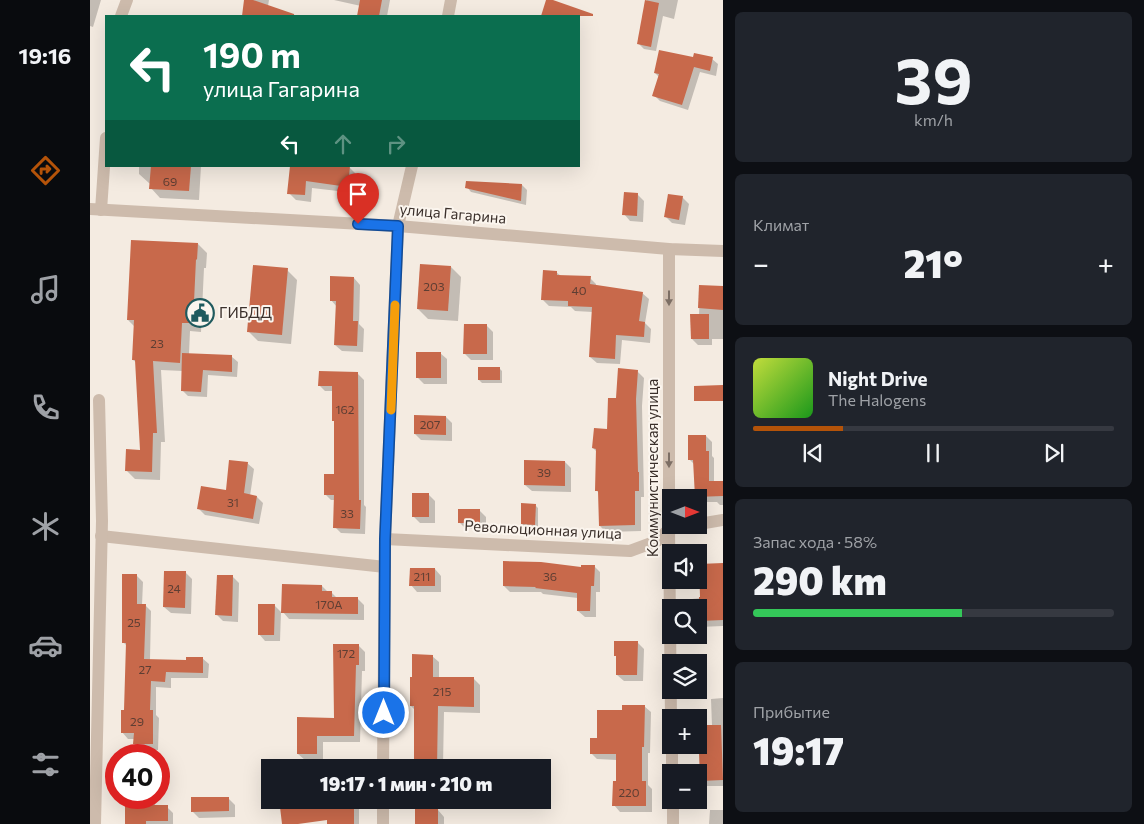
<!DOCTYPE html>
<html lang="ru">
<meta charset="utf-8">
<style>
body{margin:0;font-family:Commissioner,sans-serif;background:#20242c;color:#f1f3f6;height:100vh;display:flex;flex-direction:column;font-size:19px;white-space:nowrap}
*{box-sizing:border-box;margin:0}
p{font-size:16px;color:#9ea1a6}
.icon{flex:none;width:28px;height:28px;fill:none;stroke:currentColor;stroke-width:2;stroke-linecap:round;stroke-linejoin:round}
.map{position:relative;flex:1;overflow:hidden}
.side{display:flex;flex-direction:column;gap:12px;padding:12px;background:#0d0f14;width:421px}
.side>*{flex:none}
.banner{position:absolute;left:15px;top:15px;width:475px;height:152px;border-radius:0px;box-shadow:0 5px 20px #0002;background:#0b6e4f;color:#fff;overflow:hidden}
.needle{width:32px;rotate:90deg}
.buttons{position:absolute;left:572px;top:489px;display:grid;gap:10px}
.buttons a{display:grid;place-items:center;width:45px;height:45px;border-radius:0px;background:#171b24;box-shadow:0 5px 20px #0002;font-size:25px}
.speed{position:absolute;left:15px;top:744px;display:flex;gap:10px;font-size:25px;font-weight:700;text-align:center}
.speed>*{display:grid;place-content:center;width:65px;height:65px;border-radius:50%;background:#171b24;box-shadow:0 5px 20px #0002;line-height:1}
.speed .limit{border:8px solid #d22;background:#fff;color:#111}
.pin{position:absolute;display:grid;place-items:center;width:42px;height:42px;color:#fff;margin:-51px -21px;border-radius:50% 50% 50% 0;rotate:-45deg;box-shadow:0 0 5px #0007}
.pin .icon{rotate:45deg}
.me{position:absolute;width:55px;margin:-28px;rotate:0deg;stroke-linejoin:round;filter:drop-shadow(0 0 4px #0008)}
.turn{display:flex;align-items:center;gap:18px;height:105px;padding:0 15px;font-size:22px}
.turn .icon{width:65px;height:65px;stroke-width:2.5}
.turn b{display:block;font-size:35px;line-height:42px}
.lanes{display:flex;align-items:center;height:48px;padding:0 15px;background:#0003;justify-content:center;gap:25px;direction:ltr}
.lanes .off{opacity:.35}
.big{font-size:38px;font-weight:800;line-height:1.1}
.side .tile{flex:1;display:flex;flex-direction:column;justify-content:center;gap:8px;min-width:0;padding:0 18px;border-radius:8px;background:#20242c}
.side .dial{align-items:center;gap:0}
.dial b{font-size:65px;line-height:1}
.song{display:flex;align-items:center;gap:15px}
.cover{width:60px;height:60px;border-radius:8px;background:linear-gradient(135deg,hsl(70 70% 55%),hsl(120 70% 35%))}
.played{height:5px;border-radius:2px;background:linear-gradient(90deg,#b45309 25%,#363941 25%)}
.keys{display:flex;justify-content:space-around;direction:ltr}
.heat{display:flex;justify-content:space-between;align-items:center;font-size:28px;direction:ltr}
.charge{height:8px;border-radius:4px;background:linear-gradient(90deg,#34c759 58%,#363941 0)}
.trip{position:absolute;left:171px;top:759px;width:290px;height:50px;border-radius:0px;background:#171b24;box-shadow:0 5px 20px #0002;font-weight:800;line-height:50px;text-align:center}
main{display:flex;flex:1;min-height:0}
.dock{display:flex;flex-direction:column;width:90px;justify-content:space-around;align-items:center;background:#090b0e;color:#9ea1a6}
.dock .icon{width:35px;height:35px}
.dock .active{color:#b45309}
.dock b{font-size:22px;color:#f1f3f6}
.map>svg:first-child{display:block}
</style>
<main>
<nav class="dock">
<b>19:16</b>
<svg class="icon active" aria-label="directions" viewBox="0 0 24 24"><path d="M12 3l9 9-9 9-9-9zM9 14v-3h6M13 9l2 2-2 2"/></svg>
<svg class="icon" aria-label="music" viewBox="0 0 24 24"><path d="M9 18V5l10-2v13"/><circle cx="6" cy="18" r="3"/><circle cx="16" cy="16" r="3"/></svg>
<svg class="icon" aria-label="phone" viewBox="0 0 24 24"><path d="M5 4h4l2 5-3 2q2 4 5 5l2-3 5 2v4C11 20 4 13 5 4z"/></svg>
<svg class="icon" aria-label="climate" viewBox="0 0 24 24"><path d="M12 3v18M4 7l16 10M4 17L20 7"/></svg>
<svg class="icon" aria-label="car" viewBox="0 0 24 24"><path d="M5 17H2v-5l4-1 3-4h7l3 4 3 1v5h-3M9 17h6M6 11h13"/><circle cx="7" cy="17" r="2"/><circle cx="17" cy="17" r="2"/></svg>
<svg class="icon" aria-label="filters" viewBox="0 0 24 24"><path d="M4 7h16M4 17h16"/><circle cx="9" cy="7" r="2"/><circle cx="15" cy="17" r="2"/></svg>
</nav>
<div class="map">
<svg width="633" height="824" viewBox="0 0 633 824">
<rect width="100%" height="100%" fill="#f4ebe1"/>
<g fill="#0003">
<path d="M0,0H13H11L3,27L0,26Z"/>
<path d="M155,0H179L178,6L208,16H153Z"/>
<path d="M244,0H300L297,16H269L271,6Z"/>
<path d="M557,0H588L584,19L573,16L566,51L554,49L549,44Z"/>
<path d="M604,59H622L628,64L626,76L610,72L598,110L570,101L564,95L569,77L565,73Z"/>
<path d="M49,166H111L109,200L70,198L61,188V184L59,183L49,174Z"/>
<path d="M201,166L260,168L267,175L265,193L222,188L221,202L206,200L199,193Z"/>
<path d="M432,185L437,190L436,205L381,192L377,187Z"/>
<path d="M547,194L554,201L553,222L540,221L534,214Z"/>
<path d="M592,197L599,204L595,225L582,223L576,217Z"/>
<path d="M108,244L117,253L116,268H114L111,332L100,331L99,354L142,357L148,362L147,377L118,375L117,397L98,396L92,390L93,371L71,370L75,442H71L70,480L45,479L36,470L52,451L47,363L43,360L45,327L38,320Z"/>
<path d="M361,267L371,277L368,321L338,319L328,309Z"/>
<path d="M197,270L207,280L201,344L168,341L158,331Z"/>
<path d="M466,272L471,276L500,278L506,284V287L552,293L559,299L555,323L561,329L560,343L532,340L530,364L507,363L500,357L503,312L485,311L481,307L459,306L453,300Z"/>
<path d="M264,278L270,285L269,324L274,329L273,352L252,351L245,345L247,307L241,300Z"/>
<path d="M610,287L633,288V339H622V345H608L602,339L609,315Z"/>
<path d="M397,326L403,332V360H381L374,353Z"/>
<path d="M350,353L357,359V384H334L327,377Z"/>
<path d="M409,368L412,371V383H392L389,380Z"/>
<path d="M547,371L554,378L552,406L554,497H551V531L516,532L510,526L509,493L507,491V452L503,448L519,431Z"/>
<path d="M268,374L274,380V505L276,507L275,534L251,533L245,527V500H241L235,494L245,476V422L243,391H235L229,385Z"/>
<path d="M356,417L362,423V441L331,440L325,434Z"/>
<path d="M616,436L622,442V456L624,458V482H633V505H630L627,502H612L609,498L606,496L605,465L599,459Z"/>
<path d="M475,462L481,468V492L442,491L435,485Z"/>
<path d="M157,463L164,469L160,496L167,497L173,503L169,524L115,515L109,509L137,492Z"/>
<path d="M338,494L345,501V523H330L323,516Z"/>
<path d="M445,505L448,508V527H435L432,524Z"/>
<path d="M390,511L396,517V529H376L369,522Z"/>
<path d="M633,565V626L609,627V608H602V599L611,598Z"/>
<path d="M504,566L510,572V592H506V617H495L488,611V598L453,594L451,592H420L414,586Z"/>
<path d="M345,569L351,576V592H327L321,585Z"/>
<path d="M95,572L102,579L101,614L81,613L74,607Z"/>
<path d="M47,576L53,582L52,605H55L61,611L60,660L97,661L112,658L119,664L118,678H81V688L66,687V715L69,718L68,750H66V755H44L45,739H38L32,732L35,711L37,646L33,642Z"/>
<path d="M142,576L149,583L148,622L133,621L127,615Z"/>
<path d="M232,586L238,592H241L247,598L268,599L274,605V620L199,619L193,612Z"/>
<path d="M184,605L191,612L190,641H175L169,634Z"/>
<path d="M547,642L554,649L553,681H534L527,675Z"/>
<path d="M268,645L275,652V671H272L270,742H233V760H215L208,754L209,718L246,719Z"/>
<path d="M342,656L349,662V678L384,679L390,685V713L354,712L353,766L355,768H326V711L321,706Z"/>
<path d="M633,698V786H617L611,780L616,753L622,726L621,699Z"/>
<path d="M554,706L561,712L560,753H558V785L562,789V812H530L524,805L527,782V760L507,759L501,753L508,739L533,711Z"/>
<path d="M35,798H65V806L77,807L83,813V824H36Z"/>
<path d="M138,798L145,805V817L109,818L102,811Z"/>
<path d="M263,803L269,809V824H240Z"/>
<path d="M348,810L354,817V824H326Z"/>
<path d="M620,810H633V824H619Z"/>
</g>
<g fill="#c8694b">
<path d="M154,0H163L204,14V16H152Z"/>
<path d="M270,0H292L289,16H267Z"/>
<path d="M456,0H463L503,14V16H451Z"/>
<path d="M555,0L569,3L561,47L547,44Z"/>
<path d="M569,50L603,57L604,53L623,57L620,71L604,67L592,105L562,96L569,74L564,73Z"/>
<path d="M61,166H101L99,191L59,189Z"/>
<path d="M200,166H260L258,187L216,181L215,195L197,194Z"/>
<path d="M376,181L432,184L431,201L375,188Z"/>
<path d="M534,192L548,193L547,216L532,215Z"/>
<path d="M578,194L593,196L589,220L574,217Z"/>
<path d="M41,240L108,243L107,260L106,259L103,323H92L90,363L63,361L67,433H63L62,472L35,471L36,449L50,450L45,360H42L44,320H37Z"/>
<path d="M330,264L361,266L358,311L327,309Z"/>
<path d="M163,265L198,268L192,335L157,332Z"/>
<path d="M453,270L467,271V275L501,276L500,284L553,292L549,321L555,322L554,337L526,335L525,359L499,357L502,307L478,306V301L451,300Z"/>
<path d="M240,276L264,277L263,321H268L267,346L244,345L246,301H240Z"/>
<path d="M609,285L633,286V310L608,308Z"/>
<path d="M600,314H619V339H601Z"/>
<path d="M374,324H397V354H373Z"/>
<rect x="326" y="352" width="25" height="26"/>
<path d="M92,353L142,355V372L113,370L111,392L91,391Z"/>
<rect x="388" y="367" width="22" height="13"/>
<path d="M528,368L548,370L546,399L548,472H549V491H545V525L509,526L508,491H505L506,449L502,448L504,428L517,429L518,398H526Z"/>
<path d="M229,371L268,372L269,500H271L270,529L243,528L244,495H234V474H244V421H242V386H228Z"/>
<path d="M633,385V401H604V386Z"/>
<path d="M324,415L356,416V435L324,434Z"/>
<path d="M598,435H616V451H619V481H633V496L605,497L603,460H598Z"/>
<path d="M139,460L158,462L154,493L167,496L163,519L107,509L111,486L136,490Z"/>
<path d="M434,460L475,461V486L434,485Z"/>
<rect x="322" y="493" width="17" height="24"/>
<path d="M431,503L446,504L445,525L431,524Z"/>
<rect x="368" y="509" width="22" height="14"/>
<path d="M413,561L451,562L491,567V565H505L504,586H501L500,611H487V593L445,588L446,587L413,586Z"/>
<path d="M633,563V620L609,621V597H610L609,564Z"/>
<path d="M320,568H345V586H319Z"/>
<path d="M74,571H96L95,608L73,607Z"/>
<path d="M32,574H47V604H56L54,659L96,660V657H113V673L76,672L75,682L61,681L60,710H63V744H43L44,733H31V710H34L36,643H32Z"/>
<path d="M127,575H143L142,616L125,615Z"/>
<path d="M192,584L232,585V591H242V597H268V614L191,613Z"/>
<path d="M168,604H185L184,635H168Z"/>
<path d="M524,641H548L547,675H526V656H524Z"/>
<path d="M243,644H269V665H266L264,736H227V754H207V717L244,718Z"/>
<path d="M322,654L343,655V677H384V707L348,706L347,768H324V706H320V677H322Z"/>
<path d="M532,705H555L554,747H552V781H556V806H522L523,781H526V754H500V738H507V710H532Z"/>
<path d="M613,725H631L633,780L610,781L609,752H614Z"/>
<path d="M101,797H139V811L101,812Z"/>
<path d="M264,801V824H237V820L208,824H192L190,807L228,802Z"/>
<path d="M35,805H78V821H56V824H35Z"/>
<rect x="325" y="809" width="23" height="15"/>
</g>
<g fill="none" stroke-linecap="round" stroke-linejoin="round">
<g stroke="#cdbbac" stroke-width="12">
<path d="M31,16L37,0"/>
<path d="M11,210L16,138"/>
<path d="M609,524L633,520"/>
<path d="M11,536L295,567"/>
<path d="M295,539L540,551L567,541L579,529L602,525"/>
<path d="M5,824L12,521L9,400"/>
</g>
<g stroke="#cdbbac" stroke-width="12">
<path d="M358,16L361,0"/>
<path d="M0,209L308,226L579,249L633,251"/>
<path d="M579,249V529L581,718"/>
<path d="M582,745V772"/>
<path d="M293,768L295,539L308,226L322,166"/>
<path d="M583,800V824"/>
<path d="M293,824V800"/>
</g>
</g>
<defs><path id="oneway-solid" d="M-6-.8H1V-3.2L6.5 0L1 3.2V.8H-6Z" transform="scale(1.25)"/></defs>
<g fill="#7d6f65">
<use href="#oneway-solid" transform="translate(579 298) rotate(90)"/>
<use href="#oneway-solid" transform="translate(579 460) rotate(90)"/>
</g>
<g fill="none" stroke-linecap="round" stroke-linejoin="round">
<defs>
<path id="route" d="M268,224L308,226L295,539L294,713"/>
</defs>
<use href="#route" stroke="#114b97" stroke-width="12"/>
<use href="#route" stroke="#1a73e8" stroke-width="9"/>
<path stroke="#f59e0b" stroke-width="9" d="M301,410L305,305"/>
</g>
<defs>
<symbol id="civic-ring" viewBox="-11 -11 22 22"><circle r="9.5" fill="#fbf5ee" stroke="#1f5a5e" stroke-width="1.5"/><path d="M-.6-6.5H3V-4.5H.6V-3L4-1V1h2V6H-6V1h2V-1L-.6-3ZM-1.2 2.5V6h2.4V2.5Z" fill="#1f5a5e"/></symbol>
</defs>
<g fill-rule="evenodd">
<use href="#civic-ring" x="94" y="297" width="32" height="32"/>
</g>
<g text-anchor="middle" stroke-width="4" stroke-linejoin="round" paint-order="stroke">
<g font-size="12" fill="#5e3e33">
<text x="80" y="186">69</text>
<text x="344" y="291">203</text>
<text x="489" y="295">40</text>
<text x="67" y="348">23</text>
<text x="255" y="414">162</text>
<text x="340" y="429">207</text>
<text x="454" y="477">39</text>
<text x="143" y="507">31</text>
<text x="257" y="518">33</text>
<text x="332" y="581">211</text>
<text x="460" y="581">36</text>
<text x="84" y="593">24</text>
<text x="239" y="609">170А</text>
<text x="44" y="627">25</text>
<text x="256" y="658">172</text>
<text x="55" y="674">27</text>
<text x="352" y="696">215</text>
<text x="47" y="726">29</text>
<text x="539" y="797">220</text>
</g>
<g font-size="15" fill="#3b302b" stroke="#fbf5ee">
<text transform="translate(363 214) rotate(5)" y="5">улица Гагарина</text>
<text transform="translate(563 468) rotate(-90)" y="5">Коммунистическая улица</text>
<text transform="translate(453 530) rotate(3)" y="5">Революционная улица</text>
</g>
<g font-size="15" fill="#3b302b" stroke="#fbf5ee" text-anchor="start">
<text x="129" y="318">ГИБДД</text>
</g>
</g>
</svg>
<div class="buttons">
<a><svg class="needle" viewBox="-14 -14 28 28"><path d="M0-13l5 13h-10z" fill="#e53935"/><path d="M0 13l5-13h-10z" fill="#9ea1a6"/></svg></a>
<a><svg class="icon" aria-label="sound" viewBox="0 0 24 24"><path d="M4 9h4l5-4v14l-5-4H4zM17 9q2 3 0 6"/></svg></a>
<a><svg class="icon" aria-label="search" viewBox="0 0 24 24"><circle cx="10" cy="10" r="6"/><path d="M15 15l6 6"/></svg></a>
<a><svg class="icon" aria-label="layers" viewBox="0 0 24 24"><path d="M12 4l9 5-9 5-9-5zM3 14l9 5 9-5"/></svg></a>
<a>+</a>
<a>−</a>
</div>
<div class="speed"><div class="limit">40</div></div>
<div class="pin" style="left:268px;top:224px;background:#d93025"><svg class="icon" aria-label="arrive" viewBox="0 0 24 24"><path d="M6 21V4h12l-3 4 3 4H6"/></svg></div>
<svg class="me" style="left:294px;top:713px" viewBox="-20 -20 40 40"><circle r="17" fill="#1a73e8" stroke="#fff" stroke-width="3"/><path d="M0-11L8 9 0 5-8 9z" fill="#fff"/></svg>
<div class="trip">19:17 · 1 мин · 210 m</div>
<div class="banner">
<div class="turn"><svg class="icon" aria-label="left" viewBox="0 0 24 24"><path d="M17 20v-9H6M10 6l-5 5 5 5"/></svg><div><b>190 m</b>улица Гагарина</div></div>
<div class="lanes"><svg class="icon" aria-label="left" viewBox="0 0 24 24"><path d="M17 20v-9H6M10 6l-5 5 5 5"/></svg><svg class="icon off" aria-label="ahead" viewBox="0 0 24 24"><path d="M12 20V5M6 11l6-6 6 6"/></svg><svg class="icon off" aria-label="right" viewBox="0 0 24 24"><path d="M7 20v-9h11M14 6l5 5-5 5"/></svg></div>
</div>
</div>
<section class="side">
<div class="tile dial"><b>39</b><p>km/h</p></div>
<div class="tile"><p>Климат</p>
<div class="heat"><a>−</a><b class="big">21°</b><a>+</a></div>
</div>
<div class="tile">
<div class="song"><i class="cover"></i><div><b>Night Drive</b><p>The Halogens</p></div></div>
<div class="played"></div>
<div class="keys"><svg class="icon" aria-label="previous" viewBox="0 0 24 24"><path d="M18 5L8 12l10 7zM5 5v14"/></svg><svg class="icon" aria-label="pause" viewBox="0 0 24 24"><path d="M8 5v14M16 5v14"/></svg><svg class="icon" aria-label="next" viewBox="0 0 24 24"><path d="M6 5l10 7-10 7zM19 5v14"/></svg></div>
</div>
<div class="tile"><p>Запас хода · 58%</p><b class="big">290 km</b><div class="charge"></div></div>
<div class="tile"><p>Прибытие</p><b class="big">19:17</b></div>
</section>
</main>
